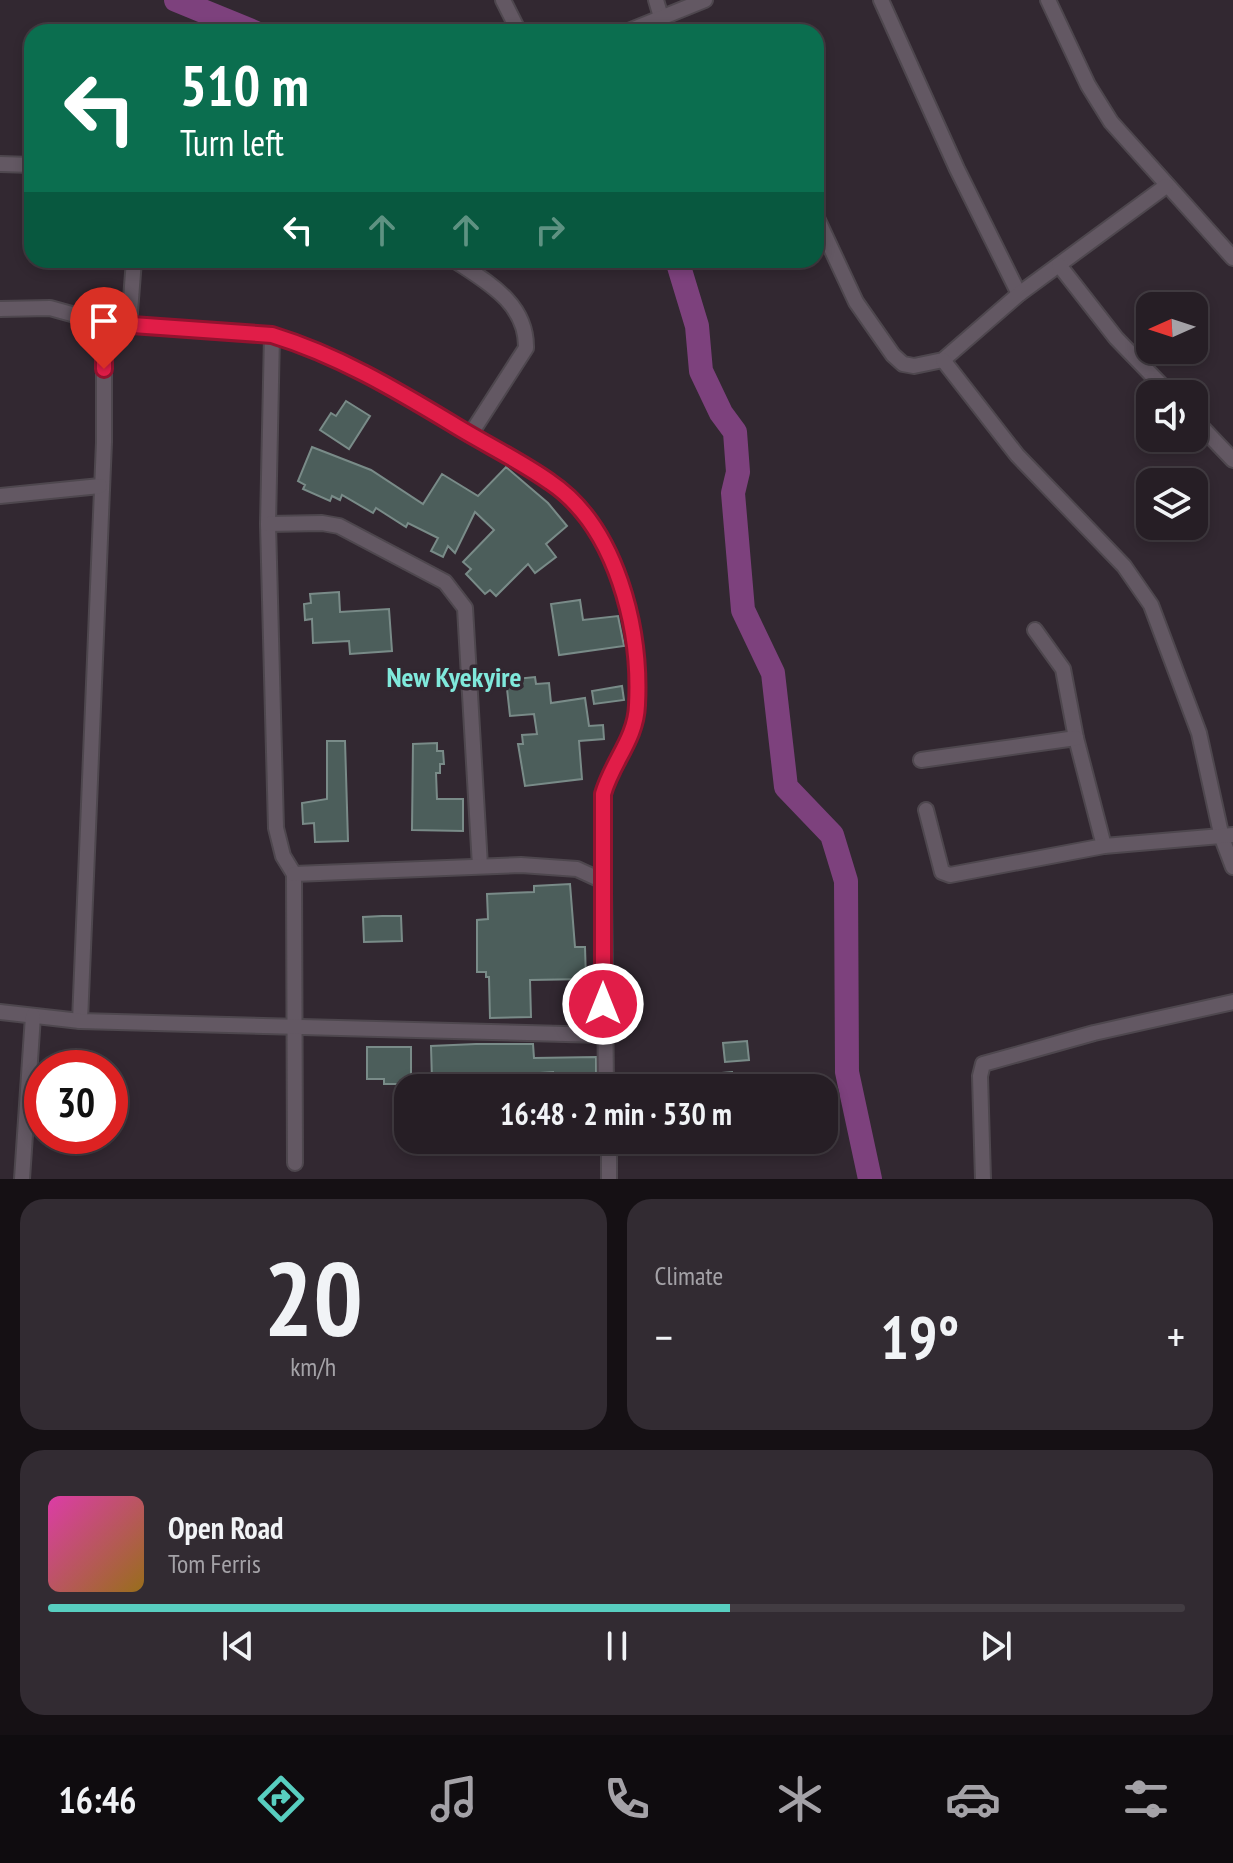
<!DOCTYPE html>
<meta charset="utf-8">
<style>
body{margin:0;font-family:"PT Sans Narrow",sans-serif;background:#322b32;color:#f1f3f6;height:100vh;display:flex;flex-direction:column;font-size:30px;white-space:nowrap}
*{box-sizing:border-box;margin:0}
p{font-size:26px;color:#a4a2a7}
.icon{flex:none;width:44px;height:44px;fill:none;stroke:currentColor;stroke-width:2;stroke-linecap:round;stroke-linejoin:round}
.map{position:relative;height:1179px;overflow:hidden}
.drawer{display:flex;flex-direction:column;gap:20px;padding:20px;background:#151014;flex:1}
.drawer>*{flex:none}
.banner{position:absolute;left:24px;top:24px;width:800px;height:244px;border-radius:24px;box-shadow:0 4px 12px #0003,0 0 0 2px #423c42;background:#0b6e4f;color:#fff;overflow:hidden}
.needle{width:52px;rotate:267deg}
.controls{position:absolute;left:1136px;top:292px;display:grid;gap:16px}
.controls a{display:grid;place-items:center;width:72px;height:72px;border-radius:16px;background:#261e25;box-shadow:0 4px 12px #0003,0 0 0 2px #423c42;font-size:40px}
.speed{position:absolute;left:24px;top:1050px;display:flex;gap:16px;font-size:40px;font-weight:700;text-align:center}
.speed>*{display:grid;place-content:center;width:104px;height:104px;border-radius:50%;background:#261e25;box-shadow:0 4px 12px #0003,0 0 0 2px #423c42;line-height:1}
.speed .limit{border:12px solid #d22;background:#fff;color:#111}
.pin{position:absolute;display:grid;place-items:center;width:68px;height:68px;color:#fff;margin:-82px -34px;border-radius:50% 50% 50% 0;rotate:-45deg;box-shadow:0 0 8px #0007}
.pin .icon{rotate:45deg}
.me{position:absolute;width:88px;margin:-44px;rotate:0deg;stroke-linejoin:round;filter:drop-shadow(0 0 6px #0008)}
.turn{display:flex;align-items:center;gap:28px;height:168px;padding:0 24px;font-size:36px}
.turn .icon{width:104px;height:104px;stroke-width:2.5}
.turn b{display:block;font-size:56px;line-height:68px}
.lanes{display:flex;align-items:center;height:76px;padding:0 24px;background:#0003;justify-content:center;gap:40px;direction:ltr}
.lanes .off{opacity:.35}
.big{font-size:60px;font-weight:700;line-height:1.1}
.drawer .card{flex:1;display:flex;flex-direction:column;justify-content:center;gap:12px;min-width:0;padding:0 28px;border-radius:24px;background:#322b32}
.drawer .dial{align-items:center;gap:0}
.dial b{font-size:104px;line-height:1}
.song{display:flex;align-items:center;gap:24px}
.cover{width:96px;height:96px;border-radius:12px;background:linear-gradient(135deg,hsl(320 70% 55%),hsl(40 70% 35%))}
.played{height:8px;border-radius:4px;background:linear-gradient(90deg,#58cec0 60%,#423c42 60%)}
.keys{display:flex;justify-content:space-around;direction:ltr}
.heat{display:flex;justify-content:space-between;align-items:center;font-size:44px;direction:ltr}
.drawer .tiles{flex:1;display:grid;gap:20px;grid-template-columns:1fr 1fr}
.card:last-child{grid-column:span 2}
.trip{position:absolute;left:394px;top:1074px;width:444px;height:80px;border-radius:24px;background:#261e25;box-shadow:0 4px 12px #0003,0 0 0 2px #423c42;font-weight:700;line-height:80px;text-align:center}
.tabs{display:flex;height:128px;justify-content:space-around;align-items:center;background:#0f0c0f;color:#a4a2a7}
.tabs .icon{width:56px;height:56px}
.tabs .current{color:#58cec0}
.tabs b{font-size:36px;color:#f1f3f6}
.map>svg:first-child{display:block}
</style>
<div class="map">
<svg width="1233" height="1179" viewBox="0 0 1233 1179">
<rect width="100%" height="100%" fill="#322831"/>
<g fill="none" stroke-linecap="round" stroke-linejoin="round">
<g stroke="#7d417d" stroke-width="24">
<path d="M176,0L254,32"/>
<path d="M677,260L697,326L701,371L721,413L735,432L738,472L733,493L743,610L773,673L786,787L832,835L846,881L847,1072L870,1179"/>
</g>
</g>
<g fill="#4c5e5b" stroke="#798b88" stroke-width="2">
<path d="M346,401L370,416L349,449L320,430L331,413L336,416Z"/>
<path d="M312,447L371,470L423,504L442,474L478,496L506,467L548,503L567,526L546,544L556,557L535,573L528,564L496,596L490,590L485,594L466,574L471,569L463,562L494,530L475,512L455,553L448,546L443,557L431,551L438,538L408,523L406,527L376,508L373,513L342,495L340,500L332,496L330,501L303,489L305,485L298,481Z"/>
<path d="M339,592L340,612L389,609L392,651L350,654L349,641L313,643L312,619L305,620L304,604L311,603L310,594Z"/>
<path d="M580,600L583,620L618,616L624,646L559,655L551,604Z"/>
<path d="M535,677L536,684L549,683L551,703L585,698L589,726L603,725L604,739L579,741L582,779L525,786L518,744H523L522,735L537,734L534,714L510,716L506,680Z"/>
<path d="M622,686L624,700L594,704L592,691Z"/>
<path d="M327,741H345L348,841L315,842L314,823L303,824L302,803L327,799Z"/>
<path d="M437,743V751H443L444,764H440V773H436L437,799H463V831L412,830L413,744Z"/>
<path d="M570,884L575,947H585L586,979L530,980L531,1017L490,1018L489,977H486V972H477V920L488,919L487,894L534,892V886Z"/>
<path d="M382,916H401L402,941L364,942L363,917Z"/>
<path d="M747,1041L749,1060L725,1062L723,1043Z"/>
<path d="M476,1044H533L534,1058L596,1057V1088H553V1072L432,1081L431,1046Z"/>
<path d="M367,1047H411V1078H404V1084H384V1079H367Z"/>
<path d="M732,1072L733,1088H712L711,1074Z"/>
</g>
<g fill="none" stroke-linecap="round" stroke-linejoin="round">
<defs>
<g id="street">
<path d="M503,0L519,32"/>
<path d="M656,0L661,17"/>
<path d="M881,0L957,169L1019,294"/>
<path d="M1048,0L1088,85L1111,122L1233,258"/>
<path d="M626,32L705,0"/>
<path d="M0,164L32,165"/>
<path d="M816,216L856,302L893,355L903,364L914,366L943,360L1019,294L1166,186"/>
<path d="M454,260C487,282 527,303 526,348L470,435"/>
<path d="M1059,265L1116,338L1170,394"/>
<path d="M0,309L50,308L104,323V442L80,1021"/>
<path d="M104,323L272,335C337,355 393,388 451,423C483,443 519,460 550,482C618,528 641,628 637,705C636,738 612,762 603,794L606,1088"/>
<path d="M129,325L134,260"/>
<path d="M272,335L268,524L276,828L283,856L294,874L295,1163"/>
<path d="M943,360L1017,455L1124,566L1151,605L1199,733L1222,838L1233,867"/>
<path d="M1194,419L1233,460"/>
<path d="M0,496L100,486"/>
<path d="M268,524L322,523L339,526L445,582L465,608L480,866"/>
<path d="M1035,630L1063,669L1076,738L1104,846"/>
<path d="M921,760L1076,738"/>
<path d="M926,810L942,872L950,875L1104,846L1233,835"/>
<path d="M294,874L521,865L577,869L603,881"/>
<path d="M0,1012L80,1021L603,1035"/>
<path d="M609,1140V1179"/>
<path d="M22,1179L33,1016"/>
<path d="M983,1179L980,1076L983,1064L1094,1033L1233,1002"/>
</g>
</defs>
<use href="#street" stroke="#4e474e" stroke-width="18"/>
<use href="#street" stroke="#635863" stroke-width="14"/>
</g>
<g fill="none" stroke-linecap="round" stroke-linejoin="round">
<defs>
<path id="route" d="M104,369V323L272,335C337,355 393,388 451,423C483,443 519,460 550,482C617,527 641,629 637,705C636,739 612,762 603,794V1004"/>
</defs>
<use href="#route" stroke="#92132f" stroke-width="20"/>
<use href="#route" stroke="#e11d48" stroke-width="14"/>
</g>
<g text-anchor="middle" stroke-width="7" stroke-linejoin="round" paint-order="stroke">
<g font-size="28" font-weight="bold" fill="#80e9dc" stroke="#322831">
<text x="454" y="687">New Kyekyire</text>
</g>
</g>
</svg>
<div class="controls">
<a><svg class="needle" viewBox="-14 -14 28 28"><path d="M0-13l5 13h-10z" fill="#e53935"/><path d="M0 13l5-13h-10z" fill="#a4a2a7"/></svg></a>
<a><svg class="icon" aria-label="sound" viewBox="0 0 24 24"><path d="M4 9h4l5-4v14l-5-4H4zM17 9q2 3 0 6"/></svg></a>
<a><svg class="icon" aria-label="layers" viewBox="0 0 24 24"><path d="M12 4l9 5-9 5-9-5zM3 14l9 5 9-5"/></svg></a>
</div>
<div class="speed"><div class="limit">30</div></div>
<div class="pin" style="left:104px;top:369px;background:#d93025"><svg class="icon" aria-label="arrive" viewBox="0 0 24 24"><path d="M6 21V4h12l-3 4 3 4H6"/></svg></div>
<svg class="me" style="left:603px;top:1004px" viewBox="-20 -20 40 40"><circle r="17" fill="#e11d48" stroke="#fff" stroke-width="3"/><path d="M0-11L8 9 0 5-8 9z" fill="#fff"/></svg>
<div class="trip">16:48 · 2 min · 530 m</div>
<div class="banner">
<div class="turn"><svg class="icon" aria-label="left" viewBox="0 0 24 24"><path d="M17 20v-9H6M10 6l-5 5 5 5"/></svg><div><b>510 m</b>Turn left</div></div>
<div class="lanes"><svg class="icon" aria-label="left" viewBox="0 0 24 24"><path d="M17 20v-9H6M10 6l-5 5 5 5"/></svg><svg class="icon off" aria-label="ahead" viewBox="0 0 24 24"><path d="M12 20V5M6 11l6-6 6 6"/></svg><svg class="icon off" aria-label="ahead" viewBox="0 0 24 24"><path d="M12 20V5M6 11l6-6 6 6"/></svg><svg class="icon off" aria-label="right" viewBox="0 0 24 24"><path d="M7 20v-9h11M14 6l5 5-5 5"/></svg></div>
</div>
</div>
<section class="drawer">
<div class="tiles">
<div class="card dial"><b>20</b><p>km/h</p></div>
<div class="card"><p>Climate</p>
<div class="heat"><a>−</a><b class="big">19°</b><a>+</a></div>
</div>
<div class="card">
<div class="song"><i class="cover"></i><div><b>Open Road</b><p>Tom Ferris</p></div></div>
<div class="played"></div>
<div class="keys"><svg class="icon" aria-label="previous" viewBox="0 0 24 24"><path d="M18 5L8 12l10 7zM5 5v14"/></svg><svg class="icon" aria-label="pause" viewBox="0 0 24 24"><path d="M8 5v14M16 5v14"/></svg><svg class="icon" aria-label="next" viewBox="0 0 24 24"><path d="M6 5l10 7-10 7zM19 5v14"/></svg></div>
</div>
</div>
</section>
<nav class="tabs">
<b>16:46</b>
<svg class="icon current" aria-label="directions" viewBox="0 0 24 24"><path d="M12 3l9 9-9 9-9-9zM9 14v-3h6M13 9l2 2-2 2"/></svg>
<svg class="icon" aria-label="music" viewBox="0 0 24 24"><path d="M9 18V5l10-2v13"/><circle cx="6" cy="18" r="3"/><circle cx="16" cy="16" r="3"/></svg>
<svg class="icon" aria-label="phone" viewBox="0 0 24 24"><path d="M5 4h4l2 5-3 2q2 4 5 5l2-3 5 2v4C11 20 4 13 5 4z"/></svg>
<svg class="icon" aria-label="climate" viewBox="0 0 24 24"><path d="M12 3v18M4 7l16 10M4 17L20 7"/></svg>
<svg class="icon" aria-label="car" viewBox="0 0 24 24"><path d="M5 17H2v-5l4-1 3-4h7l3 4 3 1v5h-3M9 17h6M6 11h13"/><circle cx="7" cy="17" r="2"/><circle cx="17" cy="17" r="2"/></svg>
<svg class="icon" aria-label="filters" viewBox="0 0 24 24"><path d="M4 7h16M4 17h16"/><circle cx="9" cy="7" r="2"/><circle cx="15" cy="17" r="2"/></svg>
</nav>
